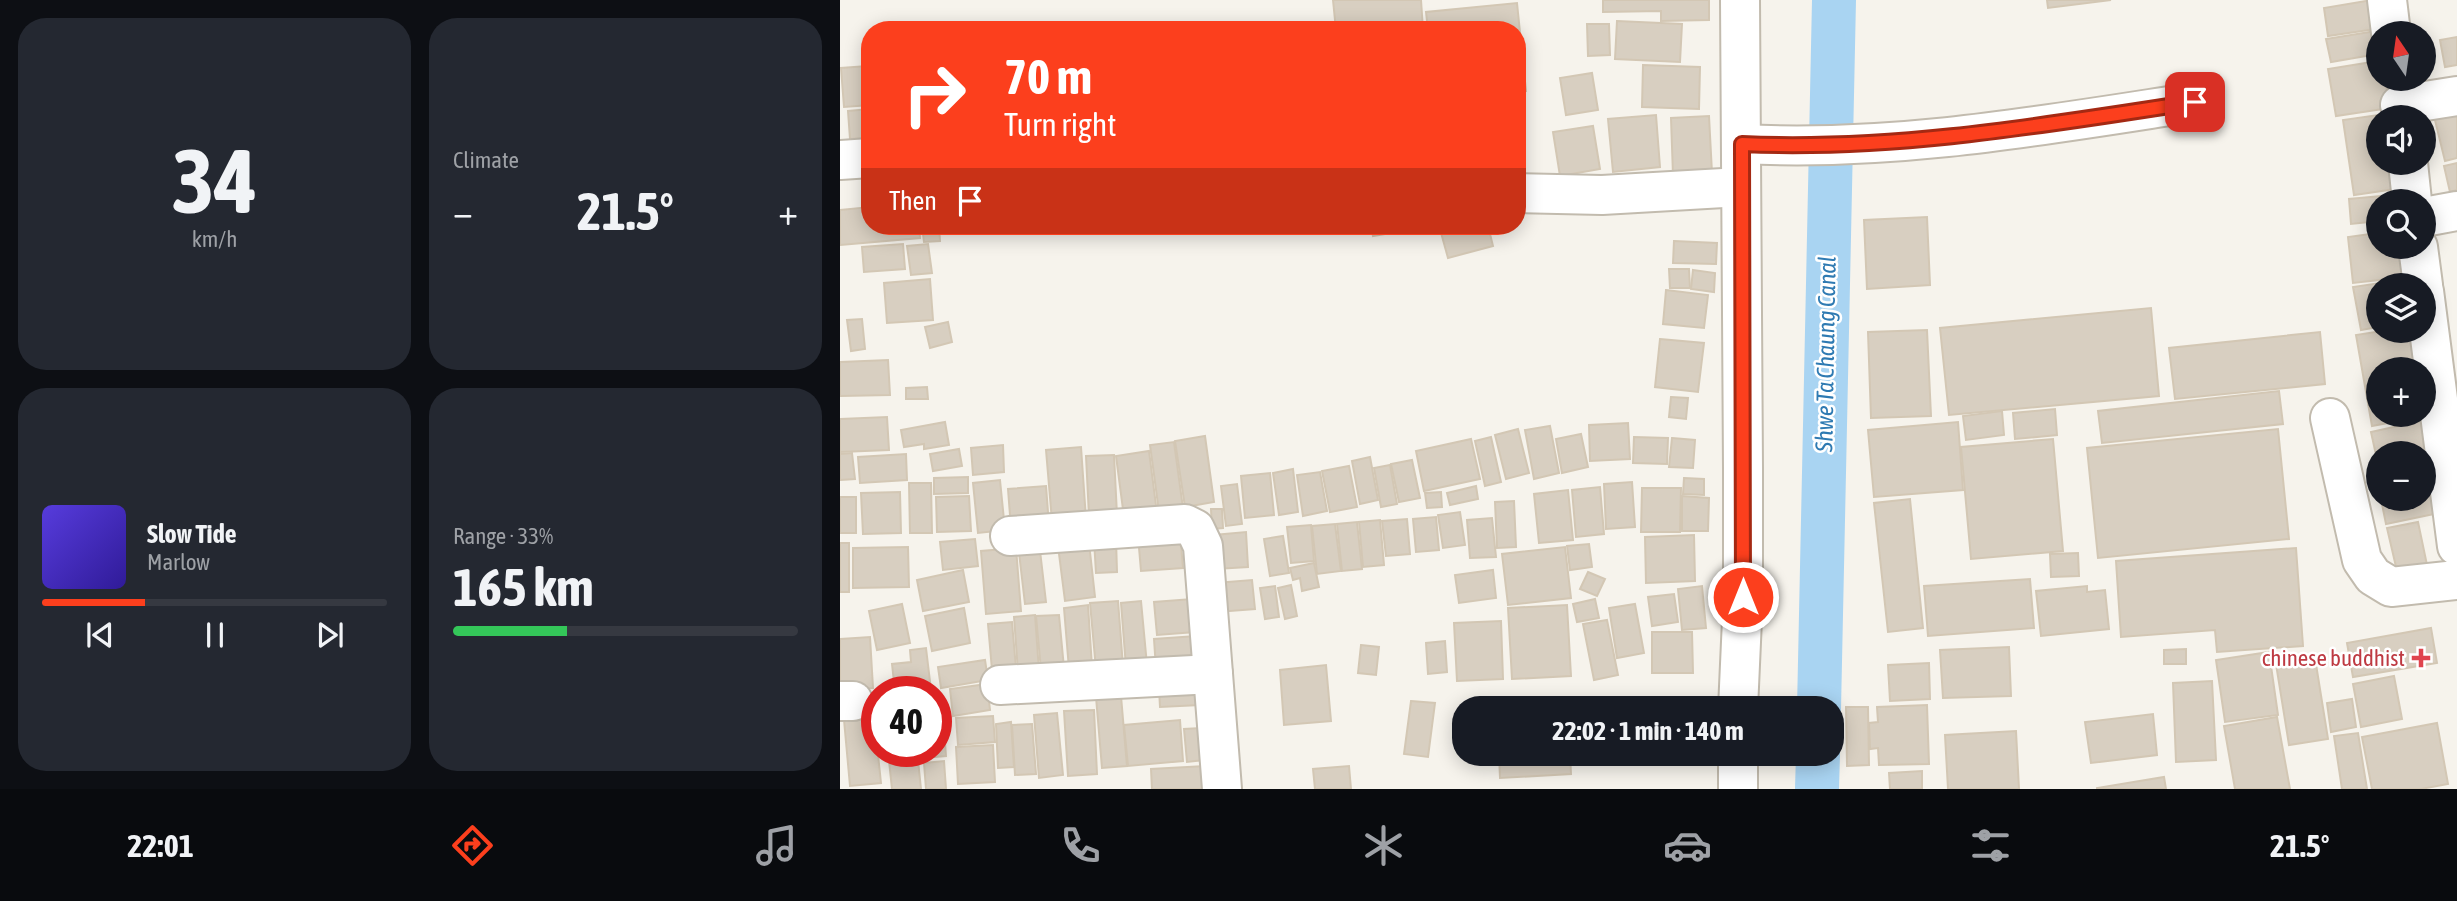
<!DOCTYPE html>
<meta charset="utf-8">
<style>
body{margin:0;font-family:"Asap Condensed",sans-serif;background:#242831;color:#f1f3f6;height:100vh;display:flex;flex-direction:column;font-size:26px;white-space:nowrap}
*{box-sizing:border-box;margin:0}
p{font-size:23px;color:#9ea1a6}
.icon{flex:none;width:38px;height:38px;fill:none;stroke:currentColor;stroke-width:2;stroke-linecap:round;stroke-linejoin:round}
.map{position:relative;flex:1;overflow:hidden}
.drawer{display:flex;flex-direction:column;gap:18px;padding:18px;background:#0d0f14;width:840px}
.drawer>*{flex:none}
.hud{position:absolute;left:21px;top:21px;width:665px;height:214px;border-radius:28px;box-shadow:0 4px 18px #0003;background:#fc3f1d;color:#fff;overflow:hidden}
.needle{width:46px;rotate:347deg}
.controls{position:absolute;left:1526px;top:21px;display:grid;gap:14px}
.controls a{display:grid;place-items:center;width:70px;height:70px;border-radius:50%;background:#171b24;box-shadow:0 4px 18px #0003;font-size:35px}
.speed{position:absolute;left:21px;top:676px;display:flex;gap:14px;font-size:35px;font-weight:700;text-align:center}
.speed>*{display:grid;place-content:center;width:91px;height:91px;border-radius:50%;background:#171b24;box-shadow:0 4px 18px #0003;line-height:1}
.speed .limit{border:10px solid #d22;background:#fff;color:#111}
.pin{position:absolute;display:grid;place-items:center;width:60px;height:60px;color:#fff;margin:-30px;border-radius:14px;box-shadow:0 4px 10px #0006}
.me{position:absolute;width:77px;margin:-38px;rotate:0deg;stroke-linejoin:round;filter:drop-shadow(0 0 5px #0008)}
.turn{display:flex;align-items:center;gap:24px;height:147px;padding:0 28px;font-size:32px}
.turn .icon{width:91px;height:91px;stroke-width:2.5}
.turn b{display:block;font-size:49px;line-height:60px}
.then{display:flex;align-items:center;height:66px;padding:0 28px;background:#0003;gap:14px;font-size:26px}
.big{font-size:52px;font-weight:700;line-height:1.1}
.drawer .widget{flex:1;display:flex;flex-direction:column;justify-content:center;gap:10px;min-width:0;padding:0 24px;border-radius:28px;background:#242831}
.drawer .dial{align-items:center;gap:0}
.dial b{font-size:91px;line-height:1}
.song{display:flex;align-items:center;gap:21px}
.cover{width:84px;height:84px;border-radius:10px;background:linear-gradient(135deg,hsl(250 70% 55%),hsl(250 70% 35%))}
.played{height:7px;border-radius:4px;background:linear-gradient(90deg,#fc3f1d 30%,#363941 30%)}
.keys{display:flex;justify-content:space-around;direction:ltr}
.heat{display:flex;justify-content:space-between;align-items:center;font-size:38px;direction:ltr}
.charge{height:10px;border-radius:5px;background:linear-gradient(90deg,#34c759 33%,#363941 0)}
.drawer .tiles{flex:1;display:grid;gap:18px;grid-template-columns:repeat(2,1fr)}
.trip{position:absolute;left:612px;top:696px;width:392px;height:70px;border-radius:28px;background:#171b24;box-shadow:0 4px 18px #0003;font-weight:700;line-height:70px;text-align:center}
.tabs{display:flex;height:112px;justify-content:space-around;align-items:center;background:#090b0e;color:#9ea1a6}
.tabs .icon{width:49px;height:49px}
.tabs .current{color:#fc3f1d}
.tabs b{font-size:32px;color:#f1f3f6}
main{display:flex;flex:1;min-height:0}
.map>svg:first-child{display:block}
</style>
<main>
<section class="drawer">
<div class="tiles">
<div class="widget dial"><b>34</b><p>km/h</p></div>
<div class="widget"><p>Climate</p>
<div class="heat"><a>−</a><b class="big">21.5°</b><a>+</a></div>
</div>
<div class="widget">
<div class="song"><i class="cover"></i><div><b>Slow Tide</b><p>Marlow</p></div></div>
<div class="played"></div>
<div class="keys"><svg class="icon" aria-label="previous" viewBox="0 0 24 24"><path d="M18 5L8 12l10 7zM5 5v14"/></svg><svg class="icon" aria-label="pause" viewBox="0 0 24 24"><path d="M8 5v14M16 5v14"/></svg><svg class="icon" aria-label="next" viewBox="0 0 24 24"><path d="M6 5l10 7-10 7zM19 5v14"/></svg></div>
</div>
<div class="widget"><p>Range · 33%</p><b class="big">165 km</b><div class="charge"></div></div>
</div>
</section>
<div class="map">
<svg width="1617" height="789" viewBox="0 0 1617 789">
<rect width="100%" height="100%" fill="#f6f3ec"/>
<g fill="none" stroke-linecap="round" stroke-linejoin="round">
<g stroke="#a9d4f2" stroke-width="44">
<path d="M979,709L994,0"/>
<path d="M977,789L978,754"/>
</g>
</g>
<g fill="#d8cfc1" stroke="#d3c7b4" stroke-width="2" fill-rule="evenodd">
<path d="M493,0H581L583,30H496Z"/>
<path d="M763,0H869V20L821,21V11L763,12Z"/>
<path d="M1207,0H1271L1208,8Z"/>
<path d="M1532,0L1536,29L1488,36L1484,8Z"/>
<path d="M677,3L686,91L677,92V30H588L586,12Z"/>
<path d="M777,21L842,24L840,62L775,59Z"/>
<path d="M747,24H769L770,55L748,56Z"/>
<path d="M1536,31L1538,54L1491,62L1486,39Z"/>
<path d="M1617,37V65L1605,67L1600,40Z"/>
<path d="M1538,61V79H1545L1550,108L1496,116L1488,69Z"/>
<path d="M803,65L860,67L859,109L802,107Z"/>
<path d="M27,66L30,105L4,107L1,68Z"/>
<path d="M752,73L758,110L726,115L720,78Z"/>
<path d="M30,109V138L10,139L8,111Z"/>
<path d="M1617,110V158L1605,161L1594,116Z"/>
<path d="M1552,113L1553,117H1538V163H1559L1563,188L1514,195L1503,120Z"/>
<path d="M816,115L820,167L773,172L768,119Z"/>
<path d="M869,116L872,173L833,175L831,118Z"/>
<path d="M753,126L760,169L720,176L713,132Z"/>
<path d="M1617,163V190L1610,192L1604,166Z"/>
<path d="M1541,196L1542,201H1538V221L1511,224L1509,199Z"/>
<path d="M30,207V226H79L80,238L0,245V210Z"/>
<path d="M1087,217L1090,285L1027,289L1024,220Z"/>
<path d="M82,226H99L100,241L84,242Z"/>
<path d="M531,226H586V227L533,236Z"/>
<path d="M612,226H648L653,246L608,258L600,229Z"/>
<path d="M1538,233V247H1563L1566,277L1513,283L1508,237Z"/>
<path d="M834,241L877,243L876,264L833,263Z"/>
<path d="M63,244L65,269L24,272L22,247Z"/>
<path d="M88,244L92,273L71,275L67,246Z"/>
<path d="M829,269H849L850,288H830Z"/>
<path d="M853,270L875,273L874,292L851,289Z"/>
<path d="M90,279L93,320L47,323L44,283Z"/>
<path d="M1540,283L1541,285H1538V327L1521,330L1513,287Z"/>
<path d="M826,290L868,295L864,328L823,324Z"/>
<path d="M1311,308L1319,396L1109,415L1100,328Z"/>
<path d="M22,319L25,349L11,351L7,320Z"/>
<path d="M108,322L112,342L90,348L85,327Z"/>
<path d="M1087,330L1091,416L1031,418L1028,332Z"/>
<path d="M1542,331H1581L1595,414L1532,426L1516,335ZM1538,369H1584V415H1538Z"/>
<path d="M1480,332L1485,384L1335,399L1329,348Z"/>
<path d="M820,339L864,343L858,392L815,387Z"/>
<path d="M48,360L50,395L0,396V362Z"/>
<path d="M87,387L88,399H66V388Z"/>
<path d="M1439,391L1443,424L1262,443L1258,411Z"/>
<path d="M831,397L848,398L846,419L829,417Z"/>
<path d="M1215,409L1217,435L1175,439L1173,413Z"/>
<path d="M1162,411L1164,435L1126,440L1123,416Z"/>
<path d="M47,417L49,450L0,452V419Z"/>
<path d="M1590,419L1600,464L1584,467V453H1538V464L1531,432Z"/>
<path d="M105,422L109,445L84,449V444L64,447L61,430Z"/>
<path d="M1118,422L1123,490L1034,497L1028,430Z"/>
<path d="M788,423L790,459L750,461L749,425Z"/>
<path d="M710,426L719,473L694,479L685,430Z"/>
<path d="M678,429L689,473L666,479L655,435Z"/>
<path d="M1438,429L1449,539L1258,558L1247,448Z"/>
<path d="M741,434L748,467L722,473L716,439Z"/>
<path d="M365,436L374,502L345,507L335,441Z"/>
<path d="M651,437L661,482L645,486L635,441Z"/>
<path d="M794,437L828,438L827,464L793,463Z"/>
<path d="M832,438L855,440L853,468L829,467Z"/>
<path d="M631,439L640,479L584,491L576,451Z"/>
<path d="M1213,439L1223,551L1131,559L1121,447Z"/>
<path d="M334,442L343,508L319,512L310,445Z"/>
<path d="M163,445L164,472L133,475L131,448Z"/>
<path d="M241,447L246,519L212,521L206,450Z"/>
<path d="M119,449L122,466L93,471L90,454Z"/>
<path d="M309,451L317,513L284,517L276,456Z"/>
<path d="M12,453L15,479L0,480V454Z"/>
<path d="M66,454L67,480L20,483L18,457Z"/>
<path d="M274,455L277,515L249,516L246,456Z"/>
<path d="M530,457L538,500L520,504L512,461Z"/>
<path d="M572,460L580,498L559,502L551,464Z"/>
<path d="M550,465L557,504L541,507L534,468Z"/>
<path d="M509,466L517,507L490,512L482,471Z"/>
<path d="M453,469L458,512L439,515L433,473Z"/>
<path d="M480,472L487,511L463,516L457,475Z"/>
<path d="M430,473L434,515L405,518L401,476Z"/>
<path d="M1592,473L1599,513L1546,524L1541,499H1584V475Z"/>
<path d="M128,477V493L94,494V478Z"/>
<path d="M844,478L864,479V495L843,494Z"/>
<path d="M160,480L165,530L138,533L133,483Z"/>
<path d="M792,482L795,527L766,529L764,484Z"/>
<path d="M69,483H91L92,533H70Z"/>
<path d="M397,484L402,524L386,526L381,486Z"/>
<path d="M206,486L209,525L171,528L168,489Z"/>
<path d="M636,486L638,499L610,505L607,493Z"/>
<path d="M760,487L764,534L736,537L732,490Z"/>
<path d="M802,488H841L840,532H801Z"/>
<path d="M728,490L733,540L699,543L694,494Z"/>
<path d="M60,492L61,533L23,534L21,493Z"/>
<path d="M601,492L602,507L587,508L585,493Z"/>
<path d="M129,496L131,531L97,532L96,497Z"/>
<path d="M842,496L869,498L868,531H842Z"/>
<rect x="0" y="497" width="16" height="36"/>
<path d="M1070,499L1083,628L1048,632L1034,503Z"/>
<path d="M674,501L676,547L657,548L655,502Z"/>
<path d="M371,509H382L383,528L372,529Z"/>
<path d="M620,512L625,545L603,548L598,515Z"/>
<path d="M596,517L599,550L576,552L573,519Z"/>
<path d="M652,518L656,557L630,558L627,520Z"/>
<path d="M567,519L570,554L546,556L542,521Z"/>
<path d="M540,520L544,565L523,567L519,522Z"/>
<path d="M517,522L522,569L502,571L497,524Z"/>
<path d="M1578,522L1587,565L1557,571L1547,528Z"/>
<path d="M495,524L501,571L477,574L472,526Z"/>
<path d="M471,525L474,561L451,563L447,527Z"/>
<path d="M406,532L408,567L376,569L374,535Z"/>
<path d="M340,533L343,568L301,571L298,536Z"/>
<path d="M248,534L255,597L225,601L217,538Z"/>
<path d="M854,535L855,581L806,583L805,537Z"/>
<path d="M443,536L449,573L430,576L424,539Z"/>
<path d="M135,539L138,566L103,570L100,542Z"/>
<path d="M276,539L277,572L256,573L254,540Z"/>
<path d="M199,542L206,602L185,604L178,544Z"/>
<rect x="0" y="543" width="9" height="49"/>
<path d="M749,544L752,567L730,570L727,546Z"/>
<path d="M68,547L69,587L13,588V548Z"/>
<path d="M725,547L731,598L668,605L662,554Z"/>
<path d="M176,548L181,611L146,614L141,551Z"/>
<path d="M1456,548L1463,646L1377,652L1375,630L1281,637L1276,561Z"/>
<path d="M1238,553L1239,576L1211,577L1210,554Z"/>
<path d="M474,563L479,587L462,591L460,578L453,580L450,568Z"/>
<path d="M123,570L129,602L83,611L77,580Z"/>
<path d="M653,570L656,598L619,603L615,575Z"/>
<path d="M748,572L765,579L757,596L740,589Z"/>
<path d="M1190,579L1194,628L1088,636L1084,586Z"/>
<path d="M412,580L415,609L377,612L376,583Z"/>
<path d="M451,585L457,616L445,619L438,588Z"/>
<path d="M435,586L439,617L425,619L420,588Z"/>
<path d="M862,586L866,628L842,630L838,589Z"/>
<path d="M1247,586V592L1265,590L1269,629L1201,636L1196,591Z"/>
<path d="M834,594L838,622L812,626L808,597Z"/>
<path d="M352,599L355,632L317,635L314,602Z"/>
<path d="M755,599L759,618L737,622L733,604Z"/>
<path d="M278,601L283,666L256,669L250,603Z"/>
<path d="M301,601L307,665L286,667L281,603Z"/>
<path d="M62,604L70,643L37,650L29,611Z"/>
<path d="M795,604L804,653L777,658L769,608Z"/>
<path d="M248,605L252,667L229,669L224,608Z"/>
<path d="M727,605L731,676L672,679L668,608Z"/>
<path d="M124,608L130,643L92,651L85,616Z"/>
<path d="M195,615L199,671L178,672L174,617Z"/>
<path d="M219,615L224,668L201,670L196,616Z"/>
<path d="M767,620L778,675L754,680L743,624Z"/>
<path d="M661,621L663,679L617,681L614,623Z"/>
<path d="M172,622L176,668L152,670L148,624Z"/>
<path d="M1591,628L1597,663L1513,677L1507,643Z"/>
<path d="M812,632H852L853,673H812Z"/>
<path d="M356,636L359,666L316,669L314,639Z"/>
<path d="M30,637L33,688L0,689V639Z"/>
<path d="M605,641L607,672L588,674L586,643Z"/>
<path d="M521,645L539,647L536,675L518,673Z"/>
<path d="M1169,647L1171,696L1103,698L1100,650Z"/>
<path d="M86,648L91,690L55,691L52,664L71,662L70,650Z"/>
<path d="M1346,649V664H1324V650Z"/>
<path d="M1429,652L1438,715L1385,722L1376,660Z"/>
<path d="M1475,658L1488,739L1449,745L1436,664Z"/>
<path d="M145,660L148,680L101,688L98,667Z"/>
<path d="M1089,663L1090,699L1050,701L1048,665Z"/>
<path d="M486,665L491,721L444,725L440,670Z"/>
<path d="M1554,676L1562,719L1521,727L1513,684Z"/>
<path d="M1372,681L1376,760L1336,762L1333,683Z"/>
<path d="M147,684L150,710L113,716L110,689Z"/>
<path d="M360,687V705L320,707L319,689Z"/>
<path d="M281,696L287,766L262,768L256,697Z"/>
<path d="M1512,699L1516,727L1491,732L1487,703Z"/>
<path d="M571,701L595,703L588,757L564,754Z"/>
<path d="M727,701V709H657V704Z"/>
<path d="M1087,705L1089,764L1039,765L1038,748L1030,749L1029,723L1038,722L1037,707Z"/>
<path d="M1006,707H1028L1029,765L1007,766Z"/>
<path d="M254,710L257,774L228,776L224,711Z"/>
<path d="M217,713L223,775L199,778L194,715Z"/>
<path d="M1313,714L1317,755L1251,763L1245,722Z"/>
<path d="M103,716L106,756L83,758V751H96V717Z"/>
<path d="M153,716L155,742L118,745L116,718Z"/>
<path d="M34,717L41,783L10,786L4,720Z"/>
<path d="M1437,717L1450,789H1395L1384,726Z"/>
<path d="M340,720L343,761L288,766L284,725Z"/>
<path d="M171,722L174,767L158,768L156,724Z"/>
<path d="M625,722V740L616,741L613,724Z"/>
<path d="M1597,723L1608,784L1581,789H1532L1522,737Z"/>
<path d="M192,724L196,774L175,775L172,725Z"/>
<path d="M361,728L364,760L347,762L344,729Z"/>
<path d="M1176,731L1179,789H1108L1105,735Z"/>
<path d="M1518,733L1527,789H1502L1494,736Z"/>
<path d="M153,745L155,782L118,784L116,747Z"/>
<path d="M48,751H77L81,789H52Z"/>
<path d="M659,754H730L731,774L660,778Z"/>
<path d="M104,761L106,789H86L84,763Z"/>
<path d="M365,766L367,789H312L311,769Z"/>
<path d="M509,766L511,789H475L473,769Z"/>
<path d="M1082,771V789H1050L1049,773Z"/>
<path d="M1324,777L1326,789H1257V788Z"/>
</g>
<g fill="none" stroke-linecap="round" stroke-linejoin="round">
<defs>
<g id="minor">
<path d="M1547,0L1551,33"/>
<path d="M1560,105L1617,96"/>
<path d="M902,144C1054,152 1205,125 1355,102"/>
<path d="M0,160L30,158"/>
<path d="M1568,163L1572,201"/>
<path d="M677,193L762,195L901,187"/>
<path d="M1584,217L1617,211"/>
<path d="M1578,247L1583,285"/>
<path d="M1584,291L1617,546"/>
<path d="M1490,418L1522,560L1533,576L1551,587L1617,580"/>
<path d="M170,536L345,524L355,529L363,546L382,789"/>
<path d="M160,685L373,674"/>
<path d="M0,701H13"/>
<path d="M898,709L903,597V469L900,0"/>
<path d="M898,789V754"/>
</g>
</defs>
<use href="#minor" stroke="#c2bbae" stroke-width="42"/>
<use href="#minor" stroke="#fff" stroke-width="38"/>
</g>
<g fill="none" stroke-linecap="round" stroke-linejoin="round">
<defs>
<path id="route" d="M903,597L902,144C1054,151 1205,125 1355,102"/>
</defs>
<use href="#route" stroke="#a42913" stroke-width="18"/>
<use href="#route" stroke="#fc3f1d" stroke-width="12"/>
</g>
<path fill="#e0444e" stroke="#fff" stroke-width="2.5" d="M1577.5 647.5h7v7h7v7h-7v7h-7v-7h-7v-7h7z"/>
<g text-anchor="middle" stroke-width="5" stroke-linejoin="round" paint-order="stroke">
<g font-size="23" fill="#be3a42" stroke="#fff" text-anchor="end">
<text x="1565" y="666">chinese buddhist</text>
</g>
<g font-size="24" font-style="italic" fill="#2e7ab2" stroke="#fff">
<text transform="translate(986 354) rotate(-89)" y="8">Shwe Ta Chaung Canal</text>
</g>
</g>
</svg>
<div class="controls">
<a><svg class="needle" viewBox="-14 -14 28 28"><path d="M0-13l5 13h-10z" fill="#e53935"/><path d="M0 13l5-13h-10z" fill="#9ea1a6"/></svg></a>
<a><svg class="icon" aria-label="sound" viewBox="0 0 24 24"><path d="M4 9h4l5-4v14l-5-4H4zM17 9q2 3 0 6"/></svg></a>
<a><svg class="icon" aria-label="search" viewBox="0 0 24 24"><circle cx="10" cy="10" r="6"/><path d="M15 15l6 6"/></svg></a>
<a><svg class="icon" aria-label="layers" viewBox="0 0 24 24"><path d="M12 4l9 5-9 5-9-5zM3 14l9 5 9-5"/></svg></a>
<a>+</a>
<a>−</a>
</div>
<div class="speed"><div class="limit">40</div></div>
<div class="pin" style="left:1355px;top:102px;background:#d93025"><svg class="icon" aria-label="arrive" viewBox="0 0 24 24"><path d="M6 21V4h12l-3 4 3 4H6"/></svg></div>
<svg class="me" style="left:903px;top:597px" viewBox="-20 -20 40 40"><circle r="17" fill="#fc3f1d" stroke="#fff" stroke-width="3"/><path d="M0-11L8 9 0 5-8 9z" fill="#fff"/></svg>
<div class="trip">22:02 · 1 min · 140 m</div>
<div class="hud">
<div class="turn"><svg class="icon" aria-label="right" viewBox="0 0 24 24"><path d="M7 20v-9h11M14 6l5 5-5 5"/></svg><div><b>70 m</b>Turn right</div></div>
<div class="then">Then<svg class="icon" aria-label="arrive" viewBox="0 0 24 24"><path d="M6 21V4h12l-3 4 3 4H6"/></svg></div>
</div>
</div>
</main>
<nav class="tabs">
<b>22:01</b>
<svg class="icon current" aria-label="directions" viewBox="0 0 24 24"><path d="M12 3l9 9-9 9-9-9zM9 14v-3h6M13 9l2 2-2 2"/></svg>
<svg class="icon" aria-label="music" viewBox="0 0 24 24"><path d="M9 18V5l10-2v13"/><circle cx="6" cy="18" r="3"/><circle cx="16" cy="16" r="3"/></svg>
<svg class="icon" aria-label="phone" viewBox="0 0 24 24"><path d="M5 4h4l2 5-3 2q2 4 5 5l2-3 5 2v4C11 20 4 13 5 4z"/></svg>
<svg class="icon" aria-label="climate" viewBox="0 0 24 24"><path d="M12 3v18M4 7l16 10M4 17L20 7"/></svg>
<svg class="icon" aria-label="car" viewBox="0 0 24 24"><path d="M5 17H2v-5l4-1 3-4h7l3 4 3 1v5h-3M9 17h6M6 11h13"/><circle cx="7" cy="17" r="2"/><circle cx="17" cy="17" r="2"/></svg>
<svg class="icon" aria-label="filters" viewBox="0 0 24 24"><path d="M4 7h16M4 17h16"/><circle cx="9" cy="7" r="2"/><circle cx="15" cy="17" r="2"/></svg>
<b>21.5°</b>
</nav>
